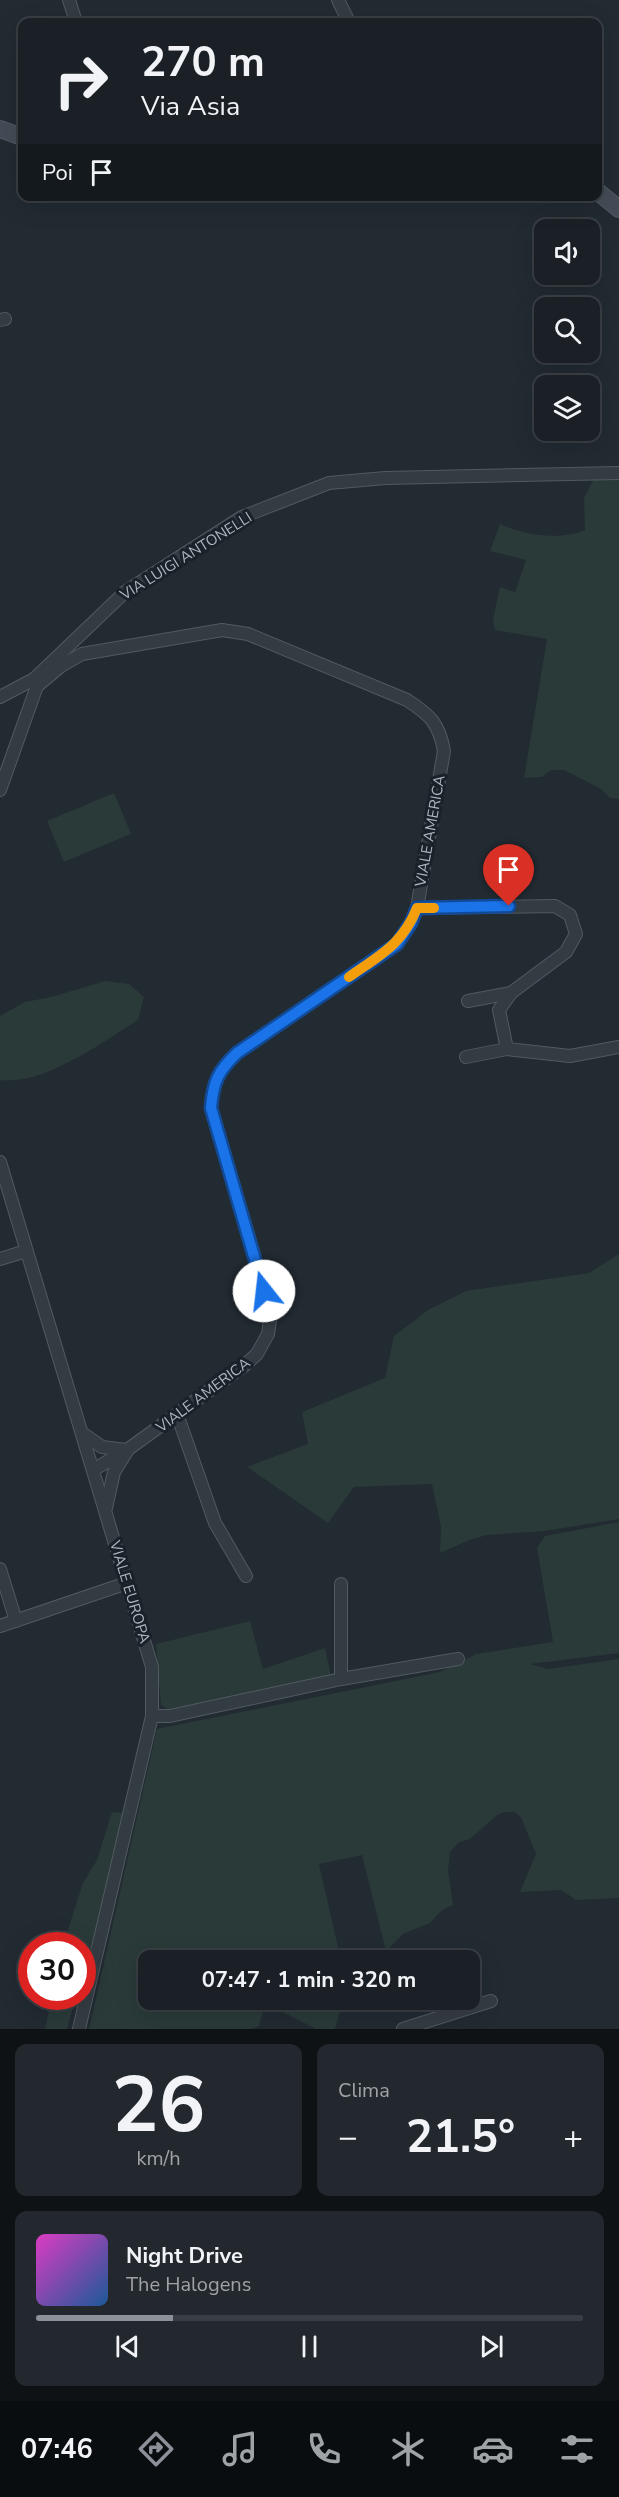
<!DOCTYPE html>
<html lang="it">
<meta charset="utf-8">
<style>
body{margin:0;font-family:"Nunito Sans",sans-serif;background:#23282e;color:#f1f3f6;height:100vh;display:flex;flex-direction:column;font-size:22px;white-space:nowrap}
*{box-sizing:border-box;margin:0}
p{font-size:20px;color:#9fa3a7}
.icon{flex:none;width:33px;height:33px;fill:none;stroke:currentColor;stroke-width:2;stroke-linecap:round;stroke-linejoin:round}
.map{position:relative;height:2029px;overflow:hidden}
.panel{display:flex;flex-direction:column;gap:15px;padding:15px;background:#0e1215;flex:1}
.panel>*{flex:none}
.top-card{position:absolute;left:18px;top:18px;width:584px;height:183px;border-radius:12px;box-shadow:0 6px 24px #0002,0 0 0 2px #383e43;background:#1a2026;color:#f1f3f6;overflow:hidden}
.fabs{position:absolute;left:534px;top:219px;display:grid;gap:12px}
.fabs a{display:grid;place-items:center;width:66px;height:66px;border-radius:12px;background:#1a2026;box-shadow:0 6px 24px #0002,0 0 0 2px #383e43;font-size:30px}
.speed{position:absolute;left:18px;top:1932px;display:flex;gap:12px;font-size:30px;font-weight:700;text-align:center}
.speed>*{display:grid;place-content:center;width:78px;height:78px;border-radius:50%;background:#1a2026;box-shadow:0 6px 24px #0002,0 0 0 2px #383e43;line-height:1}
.speed .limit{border:9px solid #d22;background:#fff;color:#111}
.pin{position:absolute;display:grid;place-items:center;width:51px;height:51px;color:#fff;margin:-62px -26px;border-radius:50% 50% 50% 0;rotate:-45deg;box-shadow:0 0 6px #0007}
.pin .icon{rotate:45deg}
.me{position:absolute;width:66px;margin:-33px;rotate:344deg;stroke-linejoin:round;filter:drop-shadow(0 0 4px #0008)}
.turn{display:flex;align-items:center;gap:21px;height:126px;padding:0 24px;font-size:27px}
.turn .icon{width:78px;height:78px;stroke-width:2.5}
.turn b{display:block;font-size:42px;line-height:51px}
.then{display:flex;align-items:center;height:57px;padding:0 24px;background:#0003;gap:12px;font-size:22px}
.big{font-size:45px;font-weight:700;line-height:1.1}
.panel .tile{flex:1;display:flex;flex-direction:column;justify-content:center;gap:9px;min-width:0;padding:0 21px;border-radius:12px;background:#23282e}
.panel .dial{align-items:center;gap:0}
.dial b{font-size:78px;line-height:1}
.song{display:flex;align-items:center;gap:18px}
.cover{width:72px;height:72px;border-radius:9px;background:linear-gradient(135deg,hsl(310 70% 55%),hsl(210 70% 35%))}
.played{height:6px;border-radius:3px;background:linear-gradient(90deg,#8c9099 25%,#383e43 25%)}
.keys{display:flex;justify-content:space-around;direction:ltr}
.heat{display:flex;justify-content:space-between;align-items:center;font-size:33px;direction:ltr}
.panel .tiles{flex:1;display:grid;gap:15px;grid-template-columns:1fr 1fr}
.tile:last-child{grid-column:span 2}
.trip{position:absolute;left:138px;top:1950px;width:342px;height:60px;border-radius:12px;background:#1a2026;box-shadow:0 6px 24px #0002,0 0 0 2px #383e43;font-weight:700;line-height:60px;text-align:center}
.menu{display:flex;height:96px;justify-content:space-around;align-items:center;background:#0a0d0f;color:#9fa3a7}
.menu .icon{width:42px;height:42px}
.menu .selected{color:#8c9099}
.menu b{font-size:27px;color:#f1f3f6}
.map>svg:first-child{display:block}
</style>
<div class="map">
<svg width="619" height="2029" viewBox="0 0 619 2029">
<rect width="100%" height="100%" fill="#222a32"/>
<g fill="#293a38">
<path d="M619,478V799L610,798L601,789L564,770H551L542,777L524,778L547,639L495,630L493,619L500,587L515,592L526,560L490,551L500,524C524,535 559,541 585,530L584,498L594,479Z"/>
<path d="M114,793L131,834L64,862L47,821Z"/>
<path d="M105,981L129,984L144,997L138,1020C103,1042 43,1086 0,1080V1016L25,1002L51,997Z"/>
<path d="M619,1254V1519L545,1531L487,1535L472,1539L440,1553L441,1527L432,1484L354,1487L328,1523L247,1467L308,1444L302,1412L385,1378L394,1336L428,1310L466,1291L589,1273Z"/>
<path d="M619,1522V1653L530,1664L548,1669L619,1659V1898L576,1900L561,1890L520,1892L536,1854L521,1817L514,1812H504L497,1815L470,1839L459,1842L450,1852L448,1871L453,1905L442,1910L430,1923L403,1934L386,1951L362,1855L319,1864L341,1960H148V2000H343L335,2029H316L271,2006L263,2011L259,2026L250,2029H89L157,1729L440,1672L476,1654L553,1642L537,1548L545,1536Z"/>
<path d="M250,1621L263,1669L325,1648L331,1676L170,1711L161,1705L156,1644Z"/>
<path d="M112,1812L123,1813L83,1984L82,1946L63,1945L83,1883L97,1860Z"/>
<path d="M74,2003L67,2029H45L49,2010Z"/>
</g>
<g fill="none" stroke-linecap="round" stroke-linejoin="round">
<defs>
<g id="street">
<path d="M69,0L76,22"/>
<path d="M338,0L349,22"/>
<path d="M0,320L5,319"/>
<path d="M37,686L61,666L82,654L222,630L248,634L407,700C430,715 439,723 444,751L417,908L411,923L397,944L237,1053C218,1071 213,1082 211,1108L271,1313L268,1334L257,1354L245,1365L127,1450L93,1470"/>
<path d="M0,697L34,679L125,592L242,517L329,483L385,478L619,473"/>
<path d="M0,790L37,686L35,680"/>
<path d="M417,908L555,906L570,915L576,934L566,952L511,993L499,1010L507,1049L570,1056L619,1047"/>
<path d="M468,1001L511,993"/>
<path d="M466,1057L507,1049"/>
<path d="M0,1162L152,1667V1716L79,2029"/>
<path d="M0,1259L26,1251"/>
<path d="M177,1414L215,1523L246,1576"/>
<path d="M82,1433L102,1447L126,1450"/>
<path d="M106,1508L114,1472L127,1451"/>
<path d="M0,1569L16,1621"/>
<path d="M0,1626L127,1583"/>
<path d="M341,1679L458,1659"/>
<path d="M152,1716H170L341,1679V1584"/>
<path d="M403,2029L491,2001"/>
</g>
<g id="secondary">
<path d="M0,129L22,137"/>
<path d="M597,191L619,209"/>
</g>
</defs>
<use href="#street" stroke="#525a61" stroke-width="14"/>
<use href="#secondary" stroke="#525a61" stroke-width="18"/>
<use href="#street" stroke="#343c43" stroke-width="12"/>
<use href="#secondary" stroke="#434c56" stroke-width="16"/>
</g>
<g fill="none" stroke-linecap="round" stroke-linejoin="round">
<defs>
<path id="route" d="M264,1291L211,1108C213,1082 218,1071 237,1053L397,944L411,923L417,908L509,906"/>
</defs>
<use href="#route" stroke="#114b97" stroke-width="15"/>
<use href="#route" stroke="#1a73e8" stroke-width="10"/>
<path stroke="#f59e0b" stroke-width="10" d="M349,977C380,955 402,945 417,908H434"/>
</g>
<g text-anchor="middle" stroke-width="6" stroke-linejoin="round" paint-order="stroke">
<g font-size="15" fill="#afb7c0" stroke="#1a2128">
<text transform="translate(186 556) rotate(-32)" y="5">VIA LUIGI ANTONELLI</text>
<text transform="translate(430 831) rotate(-80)" y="5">VIALE AMERICA</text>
<text transform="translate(203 1395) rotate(-37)" y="5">VIALE AMERICA</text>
<text transform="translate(130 1592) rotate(73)" y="5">VIALE EUROPA</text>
</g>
</g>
</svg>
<div class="fabs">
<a><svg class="icon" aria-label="sound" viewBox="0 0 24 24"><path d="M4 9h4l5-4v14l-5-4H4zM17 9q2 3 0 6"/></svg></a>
<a><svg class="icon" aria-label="search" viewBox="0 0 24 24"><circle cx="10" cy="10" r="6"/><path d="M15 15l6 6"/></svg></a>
<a><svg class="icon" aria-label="layers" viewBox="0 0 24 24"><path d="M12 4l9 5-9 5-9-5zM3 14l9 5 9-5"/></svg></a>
</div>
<div class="speed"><div class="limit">30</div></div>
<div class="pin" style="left:509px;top:906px;background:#d93025"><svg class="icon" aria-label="arrive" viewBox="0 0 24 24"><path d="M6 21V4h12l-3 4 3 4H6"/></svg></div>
<svg class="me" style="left:264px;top:1291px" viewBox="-20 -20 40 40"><circle r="19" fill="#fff"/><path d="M0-13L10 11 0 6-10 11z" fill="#1a73e8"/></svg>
<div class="trip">07:47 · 1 min · 320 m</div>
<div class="top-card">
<div class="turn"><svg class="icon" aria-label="right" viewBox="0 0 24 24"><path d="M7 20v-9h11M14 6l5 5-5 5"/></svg><div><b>270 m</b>Via Asia</div></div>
<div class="then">Poi<svg class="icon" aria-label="arrive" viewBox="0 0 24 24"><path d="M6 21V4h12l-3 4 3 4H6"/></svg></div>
</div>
</div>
<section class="panel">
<div class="tiles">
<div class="tile dial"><b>26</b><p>km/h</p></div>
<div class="tile"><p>Clima</p>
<div class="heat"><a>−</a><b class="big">21.5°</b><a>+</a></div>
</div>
<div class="tile">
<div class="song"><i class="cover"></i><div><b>Night Drive</b><p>The Halogens</p></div></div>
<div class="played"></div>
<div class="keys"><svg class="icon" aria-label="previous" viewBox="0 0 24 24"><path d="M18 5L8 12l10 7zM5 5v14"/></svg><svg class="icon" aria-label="pause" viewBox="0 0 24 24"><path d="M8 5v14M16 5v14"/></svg><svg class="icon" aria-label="next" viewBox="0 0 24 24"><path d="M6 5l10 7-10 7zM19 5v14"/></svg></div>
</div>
</div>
</section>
<nav class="menu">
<b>07:46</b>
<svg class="icon selected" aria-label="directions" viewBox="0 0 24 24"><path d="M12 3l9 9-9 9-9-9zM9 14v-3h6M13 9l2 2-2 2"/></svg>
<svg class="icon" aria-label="music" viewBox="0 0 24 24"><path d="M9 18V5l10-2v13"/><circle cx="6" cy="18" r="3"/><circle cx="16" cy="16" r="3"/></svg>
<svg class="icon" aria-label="phone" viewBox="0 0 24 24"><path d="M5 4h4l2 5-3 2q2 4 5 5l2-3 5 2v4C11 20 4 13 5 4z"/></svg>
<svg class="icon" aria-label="climate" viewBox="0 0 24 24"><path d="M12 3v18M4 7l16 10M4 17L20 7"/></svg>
<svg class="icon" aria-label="car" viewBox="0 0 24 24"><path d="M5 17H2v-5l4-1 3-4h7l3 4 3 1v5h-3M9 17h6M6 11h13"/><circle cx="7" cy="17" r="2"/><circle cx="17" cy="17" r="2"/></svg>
<svg class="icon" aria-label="filters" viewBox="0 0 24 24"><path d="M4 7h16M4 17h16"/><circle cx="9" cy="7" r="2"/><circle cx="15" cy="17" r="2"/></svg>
</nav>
